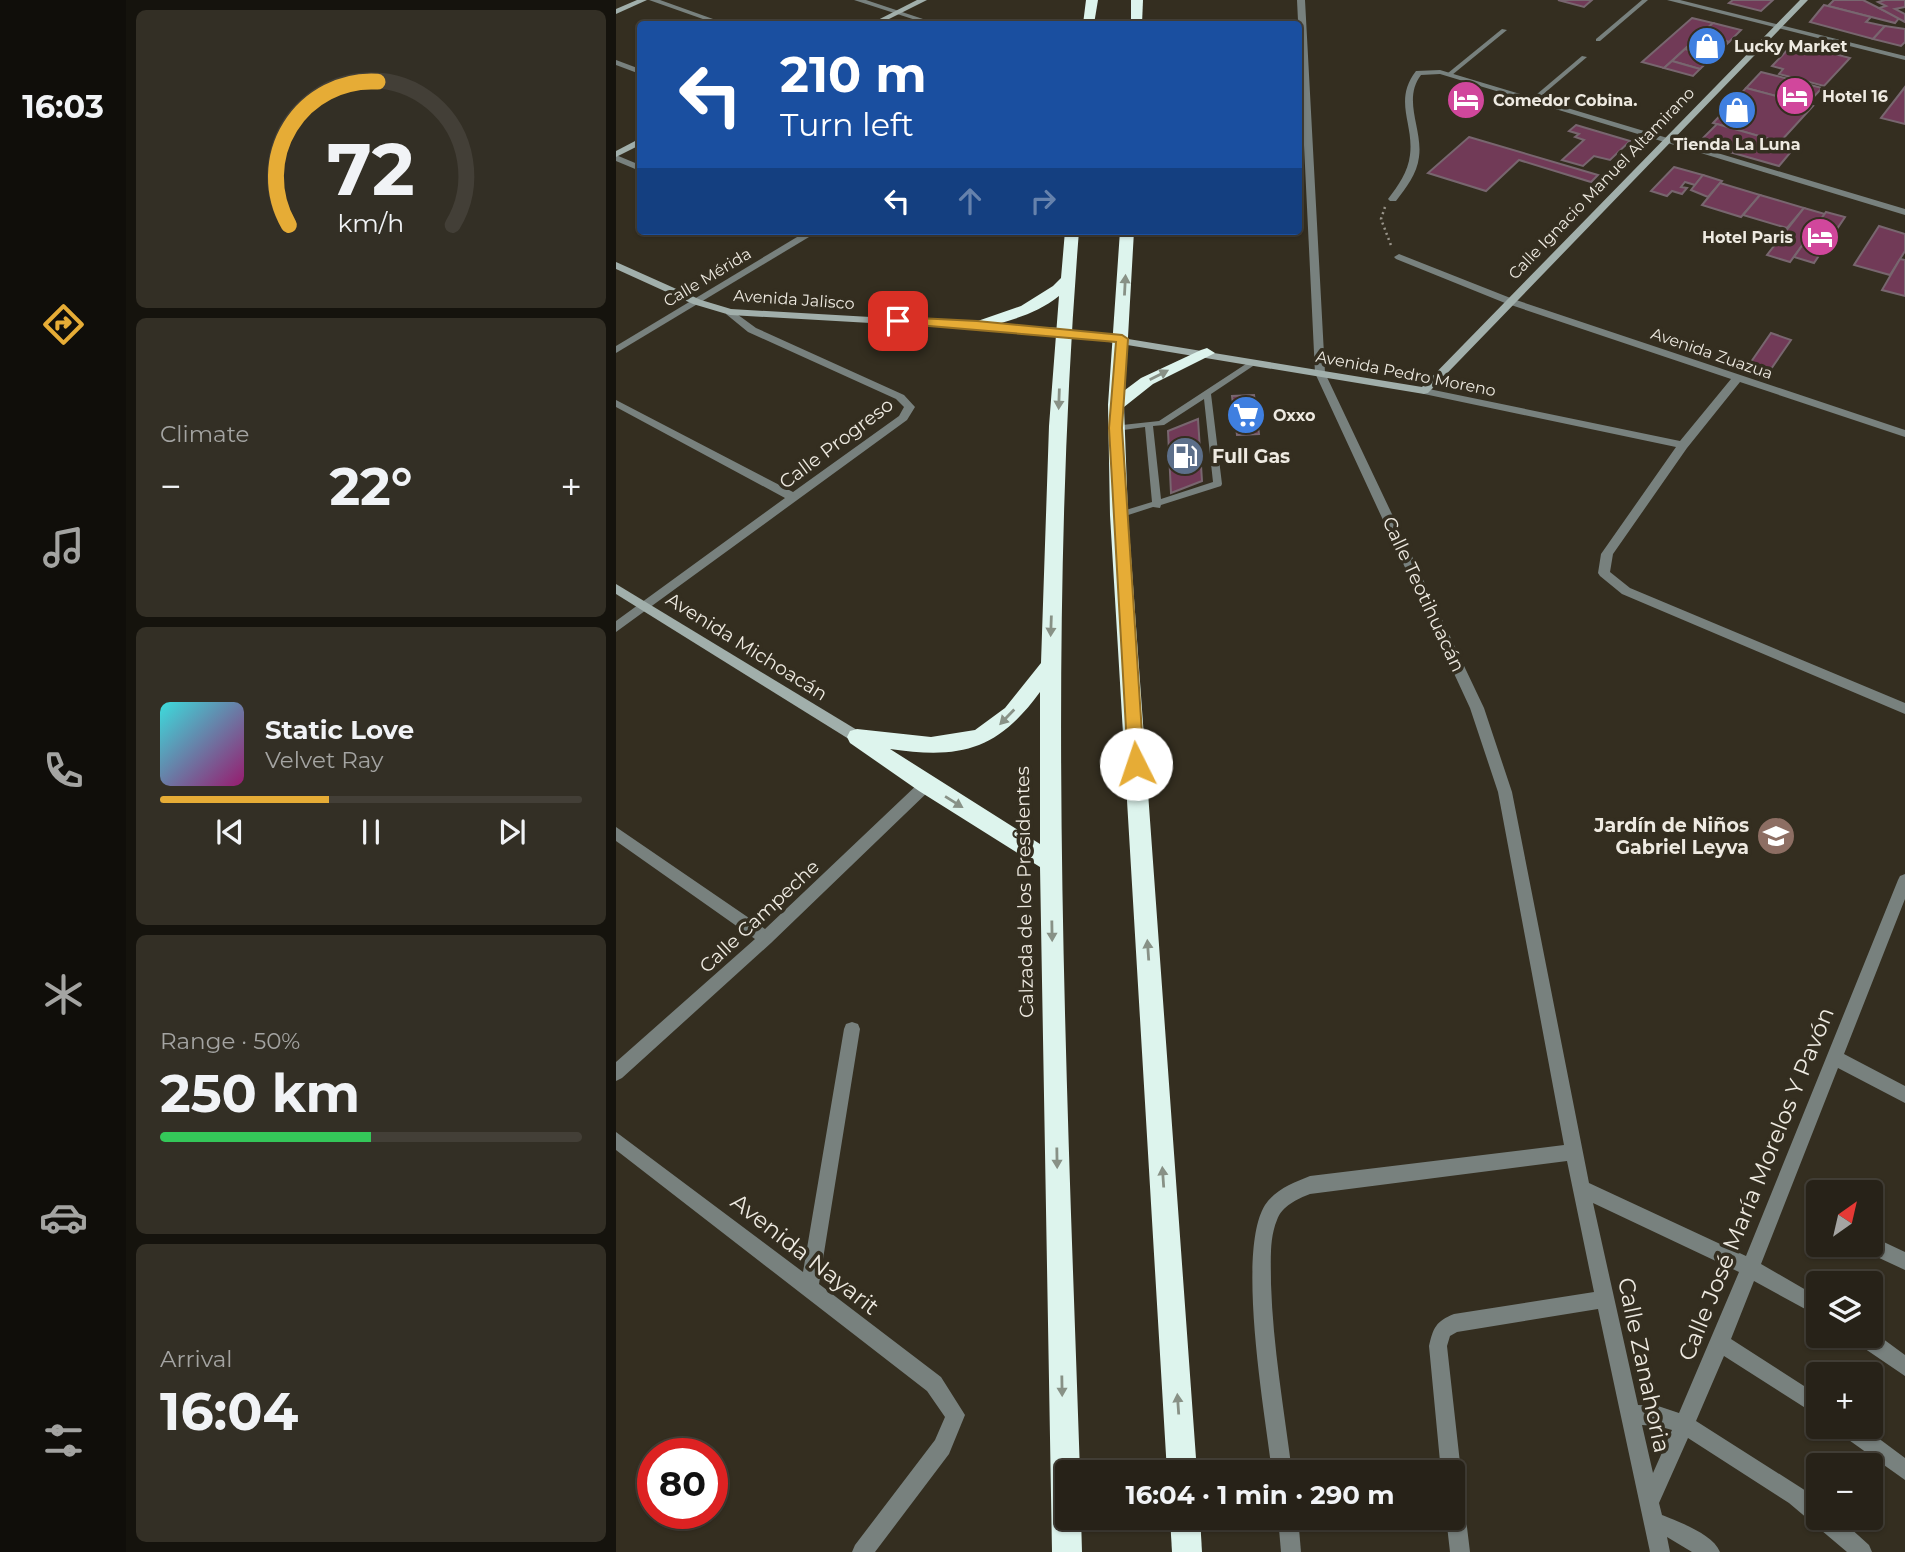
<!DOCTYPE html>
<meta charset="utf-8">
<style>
body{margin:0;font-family:Montserrat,sans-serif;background:#332f25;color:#f1f3f6;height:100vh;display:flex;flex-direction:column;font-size:26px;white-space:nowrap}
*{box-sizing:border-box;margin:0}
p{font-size:23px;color:#a4a4a2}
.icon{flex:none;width:38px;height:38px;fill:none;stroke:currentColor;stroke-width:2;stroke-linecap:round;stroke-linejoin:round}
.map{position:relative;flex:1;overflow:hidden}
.side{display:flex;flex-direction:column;gap:10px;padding:10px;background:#15130d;width:490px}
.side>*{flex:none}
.guide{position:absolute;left:21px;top:21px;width:665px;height:214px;border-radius:7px;box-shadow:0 2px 5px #0004,0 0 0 2px #433f37;background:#1a4fa0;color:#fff;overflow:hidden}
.needle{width:46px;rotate:34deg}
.fabs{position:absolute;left:1190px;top:1180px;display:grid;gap:14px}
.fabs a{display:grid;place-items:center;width:77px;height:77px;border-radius:7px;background:#272218;box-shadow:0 2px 5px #0004,0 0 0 2px #433f37;font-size:35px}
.speed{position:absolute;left:21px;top:1438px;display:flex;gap:14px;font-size:35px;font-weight:700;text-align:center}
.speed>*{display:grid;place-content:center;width:91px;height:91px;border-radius:50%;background:#272218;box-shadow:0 2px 5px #0004,0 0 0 2px #433f37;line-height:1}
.speed .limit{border:10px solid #d22;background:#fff;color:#111}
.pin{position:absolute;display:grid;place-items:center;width:60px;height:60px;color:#fff;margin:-30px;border-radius:14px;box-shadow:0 4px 10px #0006}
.me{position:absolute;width:77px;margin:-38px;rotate:356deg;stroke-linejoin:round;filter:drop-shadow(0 0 5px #0008)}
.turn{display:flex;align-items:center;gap:24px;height:147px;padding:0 28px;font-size:32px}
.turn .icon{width:91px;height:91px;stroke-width:2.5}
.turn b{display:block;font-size:49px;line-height:60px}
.lanes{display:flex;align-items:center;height:66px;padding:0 28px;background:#0003;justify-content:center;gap:35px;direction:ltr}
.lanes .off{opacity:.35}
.big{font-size:52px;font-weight:700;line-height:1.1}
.side .card{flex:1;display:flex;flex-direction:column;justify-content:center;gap:10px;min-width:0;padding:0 24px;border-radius:10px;background:#332f25}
.side .dial{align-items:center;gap:0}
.dial svg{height:182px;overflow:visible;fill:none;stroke:#433f37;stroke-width:7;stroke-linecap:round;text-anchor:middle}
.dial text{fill:#f1f3f6;stroke:none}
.song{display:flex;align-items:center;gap:21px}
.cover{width:84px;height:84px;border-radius:10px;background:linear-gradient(135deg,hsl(180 70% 55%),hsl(320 70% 35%))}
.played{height:7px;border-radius:4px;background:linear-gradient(90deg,#e6ac36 40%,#433f37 40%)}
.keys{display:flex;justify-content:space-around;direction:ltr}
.heat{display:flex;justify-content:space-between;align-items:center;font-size:38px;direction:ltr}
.charge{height:10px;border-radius:5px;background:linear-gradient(90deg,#34c759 50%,#433f37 0)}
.trip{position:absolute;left:439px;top:1460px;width:410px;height:70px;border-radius:7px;background:#272218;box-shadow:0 2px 5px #0004,0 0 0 2px #433f37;font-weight:700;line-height:70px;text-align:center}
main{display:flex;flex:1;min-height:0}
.tabs{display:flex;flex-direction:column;width:126px;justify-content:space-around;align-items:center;background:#100e0a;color:#a4a4a2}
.tabs .icon{width:49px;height:49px}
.tabs .current{color:#e6ac36}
.tabs b{font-size:32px;color:#f1f3f6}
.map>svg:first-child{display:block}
</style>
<main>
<nav class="tabs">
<b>16:03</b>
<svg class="icon current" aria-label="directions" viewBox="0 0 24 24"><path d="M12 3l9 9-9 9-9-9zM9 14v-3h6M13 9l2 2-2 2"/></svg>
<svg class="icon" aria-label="music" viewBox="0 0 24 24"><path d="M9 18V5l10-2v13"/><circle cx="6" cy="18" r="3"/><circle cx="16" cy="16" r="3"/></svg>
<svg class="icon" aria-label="phone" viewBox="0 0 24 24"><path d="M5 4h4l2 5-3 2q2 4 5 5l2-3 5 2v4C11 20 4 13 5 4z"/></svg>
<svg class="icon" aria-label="climate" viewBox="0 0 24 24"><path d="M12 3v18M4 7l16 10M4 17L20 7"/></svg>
<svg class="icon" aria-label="car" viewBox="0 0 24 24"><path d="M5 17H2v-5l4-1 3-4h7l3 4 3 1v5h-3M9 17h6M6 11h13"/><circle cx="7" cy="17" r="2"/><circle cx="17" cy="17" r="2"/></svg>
<svg class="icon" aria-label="filters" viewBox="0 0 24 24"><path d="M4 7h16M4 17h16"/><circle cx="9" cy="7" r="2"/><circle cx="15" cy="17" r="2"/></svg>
</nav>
<section class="side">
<div class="card dial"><svg viewBox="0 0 100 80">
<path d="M14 69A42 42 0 1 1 86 69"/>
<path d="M14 69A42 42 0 0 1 53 6" stroke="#e6ac36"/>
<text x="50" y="56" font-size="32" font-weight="700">72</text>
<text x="50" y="72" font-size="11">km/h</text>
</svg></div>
<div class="card"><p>Climate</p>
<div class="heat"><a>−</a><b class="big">22°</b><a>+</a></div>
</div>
<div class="card">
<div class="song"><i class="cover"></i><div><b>Static Love</b><p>Velvet Ray</p></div></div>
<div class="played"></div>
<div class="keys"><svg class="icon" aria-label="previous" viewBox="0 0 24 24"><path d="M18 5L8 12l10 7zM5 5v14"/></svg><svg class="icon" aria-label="pause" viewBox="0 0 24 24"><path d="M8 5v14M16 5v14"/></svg><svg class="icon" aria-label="next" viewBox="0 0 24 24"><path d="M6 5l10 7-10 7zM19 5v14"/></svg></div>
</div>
<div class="card"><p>Range · 50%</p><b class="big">250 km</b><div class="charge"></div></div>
<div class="card"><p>Arrival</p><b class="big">16:04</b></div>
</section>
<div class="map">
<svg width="1289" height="1552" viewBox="0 0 1289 1552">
<rect width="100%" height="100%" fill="#342e20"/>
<g fill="#713a57" stroke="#78666f" stroke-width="2">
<path d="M942,0H976L968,7Z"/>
<path d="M1117,0H1157L1145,11L1113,3Z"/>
<path d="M1218,0H1247L1283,18L1279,23L1212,6Z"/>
<path d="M1269,0H1289V7L1279,9L1289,14V22L1263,8L1270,6L1262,2Z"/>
<path d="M1208,5L1255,17L1250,22L1269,26L1257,39L1194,22Z"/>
<path d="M1076,18L1097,23L1048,68L1026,62Z"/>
<path d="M1097,23L1125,30L1113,42L1084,35Z"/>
<path d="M1269,26L1289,29V42L1285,46L1257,39Z"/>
<path d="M1084,35L1113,42L1097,57L1069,49Z"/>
<path d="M1178,43L1234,58L1208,86L1163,74L1167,69L1156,66Z"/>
<path d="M1069,49L1097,57L1084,69L1056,61Z"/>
<path d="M1056,61L1084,69L1077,76L1048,68Z"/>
<path d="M1145,72L1161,76L1206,88L1191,104L1130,88Z"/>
<path d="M1289,87V124L1265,118Z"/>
<path d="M1130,88L1191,104L1197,106L1164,142L1097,123Z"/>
<path d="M1101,124L1164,142L1173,141L1171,144L1179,147L1163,166L1082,143Z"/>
<path d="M960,125L1014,141L994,160L978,156L967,166L946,160L968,140L959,137L963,134L953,131Z"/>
<path d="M853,137L982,175L975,182L903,160L870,191L812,173Z"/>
<path d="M1058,167L1087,175L1079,185L1069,182L1065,187L1071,188L1066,194L1056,191L1051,196L1035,191Z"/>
<path d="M1087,175L1106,181L1092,197L1075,190Z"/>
<path d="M1104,183L1144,195L1125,217L1086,205Z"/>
<path d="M1144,195L1188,208L1171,228L1127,215Z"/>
<path d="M1188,208L1209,214L1174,262L1151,255Z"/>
<path d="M1210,212L1229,217L1198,263L1178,257Z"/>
<path d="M1263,226L1289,234V251L1274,275L1238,265Z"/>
<path d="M1284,259L1289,260V296L1266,290Z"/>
<path d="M1155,333L1175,340L1155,369L1135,362Z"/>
<path d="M638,395L643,434L621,435L616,396Z"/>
<path d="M582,419L586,481L555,493L552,431Z"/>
</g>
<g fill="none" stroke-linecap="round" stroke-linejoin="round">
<path stroke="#9a958a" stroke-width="2.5" stroke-dasharray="2 3.5" stroke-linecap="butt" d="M769,207L765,219L776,248"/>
<g fill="#78817e" fill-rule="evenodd">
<path d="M1026,0H1032L984,41H980V39Z"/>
<path d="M886,29L891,30L836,75H832V73Z"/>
<path d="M966,56L971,57L918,102H914V100Z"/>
<path d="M636,360H639L643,362L595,394L606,484L605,486L545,505L544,508L537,507L503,518L500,517V513L536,502L529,427L500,431L496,428L497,426L543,421ZM588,399L597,482L545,499L537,426L548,425Z"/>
</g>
<g fill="#78817e" fill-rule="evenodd">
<path d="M33,0H44L111,24H101Z"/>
<path d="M238,0H250L322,24H312Z"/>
<path d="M681,0H689L709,373L868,708L896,792L973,1183L1130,1256L1282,880L1284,876L1289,874V899L1228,1054L1289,1086V1103L1222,1068L1145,1264L1202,1297V1316L1138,1281L1115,1339L1202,1395V1416L1108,1356L1080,1421L1187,1489L1202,1501V1517H1222L1253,1545L1256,1552H1231L1173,1503L1072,1438L1043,1503L1046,1515C1063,1522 1097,1534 1104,1552H1076L1051,1537L1054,1552H1034L982,1309L841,1332L834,1336L831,1346L845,1472L842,1479L846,1486L854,1552H834L830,1517H836V1472H825L813,1346C817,1328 820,1321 838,1314L978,1292L951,1161L694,1194C681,1199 666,1206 661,1220C653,1239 655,1263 655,1284C657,1347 668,1409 676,1472H656C649,1413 620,1252 649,1205C660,1189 677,1183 694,1176L948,1145L882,792L854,708L699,373ZM977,1203L1123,1272L1063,1413L1042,1406L1022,1405ZM1026,1425L1042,1426L1056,1430L1037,1473Z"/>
<path d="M1051,0H1064L1289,56V60Z"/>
<path d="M0,60L24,69V74L0,65Z"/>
<path d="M824,70L1289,209V215L824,74L805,75C786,100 807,129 803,157C801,174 790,188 780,201H774L772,199C782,186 792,172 794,155C798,123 777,101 800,71Z"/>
<path d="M0,155L24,165V171L0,161Z"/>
<path d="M191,231H203L0,353V346Z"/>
<path d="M783,254L897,299L1289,430V437L1124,382L1071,448L997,554L994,572L1014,588L1289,703V714L1006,594L984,576L982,573L985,554L1060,447L808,394L803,391L808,388L1064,441L1115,379L889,303L780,259L778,257Z"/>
<path d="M114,309L140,328L288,395L299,407L291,420L0,632V621L169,498L0,407V400L177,492L283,416L288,407L280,399L132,332L110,314V310Z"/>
<path d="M310,779L315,781L317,785L315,789L155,943L6,1078L0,1081V1062L139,939L0,841V827L149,929L305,781Z"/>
<path d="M236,1022L242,1024L244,1029L203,1284L325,1377L349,1415L333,1454L259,1552H236L239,1545L319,1440L329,1417L311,1391L0,1150V1132L187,1272L228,1029L230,1024Z"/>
<path d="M1255,1236L1289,1252V1270L1246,1250L1243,1244H1255Z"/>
<path d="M1255,1330L1289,1355V1376L1239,1342L1237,1335H1255Z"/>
<path d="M1220,1426H1246L1289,1458V1480L1223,1433Z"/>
<path d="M662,1517H682L685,1552H665Z"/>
</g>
<g fill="#a1afab" fill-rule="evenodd">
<path d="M21,0H31L0,14V9Z"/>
<path d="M301,0H311L263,24H254Z"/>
<path d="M1184,0H1192L812,393L808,394L445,334L114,315L77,304L0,269V262L85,300L115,309L445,328L806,387Z"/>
<path d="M21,140H24V145L0,157V151Z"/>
<path d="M0,584L246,733L248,737L246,741H236L0,594Z"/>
</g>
<g fill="#ddf4ed" fill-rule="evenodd">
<path d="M470,0H482L478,24H467Z"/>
<path d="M515,0H527L526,24H515Z"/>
<path d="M449,231H463C430,644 450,1058 464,1472H452V1517H465L466,1552H436L424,867L303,791L234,743L231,737L234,731L241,729L315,737L359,730L389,708L425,663L433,426L443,296C419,315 390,322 361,329L353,324L405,306L437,286L445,278ZM424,692V844L274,749C344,759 381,751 424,692Z"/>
<path d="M504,231H518L509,390L525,378L585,350L591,348L599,353L537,384L508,407L512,515L581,1472H551L494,515L492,405Z"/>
<path d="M554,1517H584L586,1552H556Z"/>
</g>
</g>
<defs><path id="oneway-solid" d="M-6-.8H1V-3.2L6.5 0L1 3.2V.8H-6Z" transform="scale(1.75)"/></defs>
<g fill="#889186">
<use href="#oneway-solid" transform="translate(509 285) rotate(-87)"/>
<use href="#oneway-solid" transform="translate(543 375) rotate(-27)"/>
<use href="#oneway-solid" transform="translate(443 399) rotate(92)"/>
<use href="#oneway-solid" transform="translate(435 626) rotate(92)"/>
<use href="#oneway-solid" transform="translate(391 717) rotate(134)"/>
<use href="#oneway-solid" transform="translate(338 802) rotate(32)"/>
<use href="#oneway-solid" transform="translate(436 931) rotate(89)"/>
<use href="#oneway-solid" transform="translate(532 950) rotate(-94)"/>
<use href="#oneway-solid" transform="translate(441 1158) rotate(89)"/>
<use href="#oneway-solid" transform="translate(547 1177) rotate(-94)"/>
<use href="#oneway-solid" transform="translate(446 1386) rotate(89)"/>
<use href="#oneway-solid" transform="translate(562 1404) rotate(-94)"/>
</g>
<path fill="#e6ac36" stroke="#967023" stroke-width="2" d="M282,317L361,321L506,335L512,339L506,428L528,764L525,768H514L512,764L493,428L500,342L278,323V318Z"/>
<defs>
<symbol id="shop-disc" viewBox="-11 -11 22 22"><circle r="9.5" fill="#3f7fe0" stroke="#342e20"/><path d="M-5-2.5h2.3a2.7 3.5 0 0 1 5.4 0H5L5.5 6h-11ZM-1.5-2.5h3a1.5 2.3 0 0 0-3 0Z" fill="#fff"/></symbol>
<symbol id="hotel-disc" viewBox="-11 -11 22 22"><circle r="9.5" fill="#d1479c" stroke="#342e20"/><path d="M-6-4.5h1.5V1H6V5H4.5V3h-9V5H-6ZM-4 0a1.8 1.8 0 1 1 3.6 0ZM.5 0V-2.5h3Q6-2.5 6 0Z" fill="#fff"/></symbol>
<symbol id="supermarket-disc" viewBox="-11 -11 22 22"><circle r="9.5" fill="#3f7fe0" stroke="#342e20"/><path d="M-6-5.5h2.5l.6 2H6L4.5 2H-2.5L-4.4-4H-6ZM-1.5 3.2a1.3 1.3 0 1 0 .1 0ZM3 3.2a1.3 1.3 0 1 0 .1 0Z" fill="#fff"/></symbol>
<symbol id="fuel-disc" viewBox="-11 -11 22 22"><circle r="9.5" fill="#5c6f8a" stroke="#342e20"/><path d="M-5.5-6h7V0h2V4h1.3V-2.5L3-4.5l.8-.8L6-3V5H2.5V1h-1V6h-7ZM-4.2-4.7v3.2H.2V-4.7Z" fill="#fff"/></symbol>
<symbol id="school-disc" viewBox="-11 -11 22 22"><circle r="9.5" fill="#8d6e63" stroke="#342e20"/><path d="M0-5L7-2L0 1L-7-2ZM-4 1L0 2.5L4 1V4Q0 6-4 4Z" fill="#fff"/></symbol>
</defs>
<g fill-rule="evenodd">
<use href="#shop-disc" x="1069" y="24" width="44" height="44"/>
<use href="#hotel-disc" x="1157" y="74" width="44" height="44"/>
<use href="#hotel-disc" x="828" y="78" width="44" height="44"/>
<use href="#shop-disc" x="1099" y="88" width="44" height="44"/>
<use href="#hotel-disc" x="1182" y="215" width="44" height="44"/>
<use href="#supermarket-disc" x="608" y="393" width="44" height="44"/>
<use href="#fuel-disc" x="547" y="434" width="44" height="44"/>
<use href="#school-disc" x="1138" y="814" width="44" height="44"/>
</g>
<g text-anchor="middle" stroke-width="7" stroke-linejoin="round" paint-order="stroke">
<g font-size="16" font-weight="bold" fill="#eeeae1" stroke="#342e20" text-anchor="start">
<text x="1118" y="52">Lucky Market</text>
<text x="1206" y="102">Hotel 16</text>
<text x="877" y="106">Comedor Cobina.</text>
<text x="1121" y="150" text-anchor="middle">Tienda La Luna</text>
<text x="1177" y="243" text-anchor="end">Hotel Paris</text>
<text x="657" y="421">Oxxo</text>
</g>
<g font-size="16" fill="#eeeae1" stroke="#342e20">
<text transform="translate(985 183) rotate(-46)" y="6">Calle Ignacio Manuel Altamirano</text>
<text transform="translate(91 277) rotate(-31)" y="6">Calle Mérida</text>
<text transform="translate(178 299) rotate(4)" y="6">Avenida Jalisco</text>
<text transform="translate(1096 353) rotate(19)" y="6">Avenida Zuazua</text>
<text transform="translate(790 373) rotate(11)" y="6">Avenida Pedro Moreno</text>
</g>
<g font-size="19" fill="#eeeae1" stroke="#342e20">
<text transform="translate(220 443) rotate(-37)" y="7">Calle Progreso</text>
<text transform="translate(808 594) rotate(65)" y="7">Calle Teotihuacán</text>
<text transform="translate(131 646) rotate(32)" y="7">Avenida Michoacán</text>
<text transform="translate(408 892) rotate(-91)" y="7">Calzada de los Presidentes</text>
<text transform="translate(143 916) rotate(-43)" y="7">Calle Campeche</text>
</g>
<g font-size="19" font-weight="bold" fill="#eeeae1" stroke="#342e20" text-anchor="start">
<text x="596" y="463">Full Gas</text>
<text x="1133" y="832" text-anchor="end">Jardín de Niños<tspan x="1133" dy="22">Gabriel Leyva</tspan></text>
</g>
<g font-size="23" fill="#eeeae1" stroke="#342e20">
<text transform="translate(1140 1184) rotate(-68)" y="8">Calle José María Morelos Y Pavón</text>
<text transform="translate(189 1254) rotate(38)" y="8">Avenida Nayarit</text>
<text transform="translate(1028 1365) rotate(78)" y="8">Calle Zanahoria</text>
</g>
</g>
</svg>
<div class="fabs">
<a><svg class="needle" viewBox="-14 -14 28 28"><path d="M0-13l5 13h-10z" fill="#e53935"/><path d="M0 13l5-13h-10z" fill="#a4a4a2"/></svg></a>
<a><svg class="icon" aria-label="layers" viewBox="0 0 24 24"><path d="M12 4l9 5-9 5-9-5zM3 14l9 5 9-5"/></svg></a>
<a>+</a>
<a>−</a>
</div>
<div class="speed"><div class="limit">80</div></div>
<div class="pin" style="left:282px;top:321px;background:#d93025"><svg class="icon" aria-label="arrive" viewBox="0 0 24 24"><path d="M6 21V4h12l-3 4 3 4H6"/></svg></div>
<svg class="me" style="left:520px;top:764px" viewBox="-20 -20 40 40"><circle r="19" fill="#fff"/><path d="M0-13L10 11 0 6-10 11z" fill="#e6ac36"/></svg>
<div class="trip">16:04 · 1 min · 290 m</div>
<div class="guide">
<div class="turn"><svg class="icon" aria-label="left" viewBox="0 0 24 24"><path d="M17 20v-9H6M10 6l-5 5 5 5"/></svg><div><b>210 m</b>Turn left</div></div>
<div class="lanes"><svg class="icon" aria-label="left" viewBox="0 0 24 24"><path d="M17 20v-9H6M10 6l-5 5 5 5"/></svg><svg class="icon off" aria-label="ahead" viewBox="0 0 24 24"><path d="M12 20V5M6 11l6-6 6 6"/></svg><svg class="icon off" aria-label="right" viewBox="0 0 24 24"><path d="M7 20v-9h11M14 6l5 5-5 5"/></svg></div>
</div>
</div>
</main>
